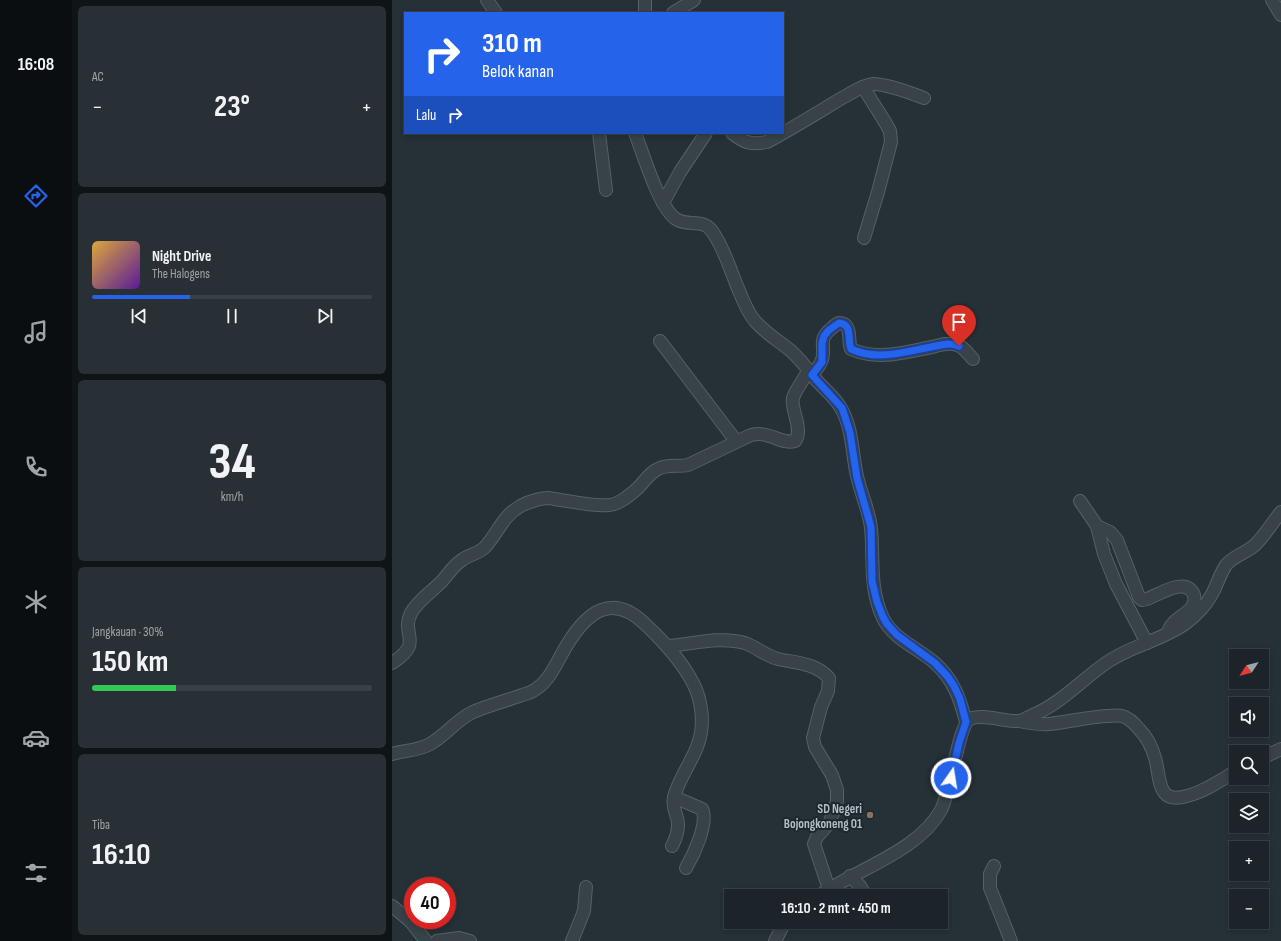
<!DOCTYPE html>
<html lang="id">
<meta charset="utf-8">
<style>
body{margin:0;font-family:"Sofia Sans Condensed",sans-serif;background:#293035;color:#f1f3f6;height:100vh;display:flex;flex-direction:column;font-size:15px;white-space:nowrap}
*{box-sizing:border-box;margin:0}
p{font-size:13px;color:#a0a4a8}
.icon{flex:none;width:22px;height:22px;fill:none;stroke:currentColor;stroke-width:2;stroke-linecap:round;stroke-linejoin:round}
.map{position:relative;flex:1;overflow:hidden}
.drawer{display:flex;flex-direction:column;gap:6px;padding:6px;background:#0f1417;width:320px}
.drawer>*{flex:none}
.guide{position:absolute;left:12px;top:12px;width:380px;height:122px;border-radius:0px;box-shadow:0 2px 6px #0003,0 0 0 1px #3a4146;background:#2563eb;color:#fff;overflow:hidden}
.needle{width:26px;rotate:234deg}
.tools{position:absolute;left:837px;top:649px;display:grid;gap:8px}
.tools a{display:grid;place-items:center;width:40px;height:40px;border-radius:0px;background:#1c2429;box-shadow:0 2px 6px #0003,0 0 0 1px #3a4146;font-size:20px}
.speed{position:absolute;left:12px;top:877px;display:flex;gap:8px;font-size:20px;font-weight:700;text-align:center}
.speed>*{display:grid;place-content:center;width:52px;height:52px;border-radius:50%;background:#1c2429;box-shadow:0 2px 6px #0003,0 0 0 1px #3a4146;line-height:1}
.speed .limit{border:6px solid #d22;background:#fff;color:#111}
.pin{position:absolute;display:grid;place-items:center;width:34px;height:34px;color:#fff;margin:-41px -17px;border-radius:50% 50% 50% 0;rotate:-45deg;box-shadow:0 0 4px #0007}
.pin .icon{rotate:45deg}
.me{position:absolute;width:44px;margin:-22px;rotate:13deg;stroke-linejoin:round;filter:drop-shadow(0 0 3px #0008)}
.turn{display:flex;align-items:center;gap:14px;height:84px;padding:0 12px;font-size:18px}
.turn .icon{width:52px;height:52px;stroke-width:2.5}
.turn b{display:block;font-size:28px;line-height:34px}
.then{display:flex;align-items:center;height:38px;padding:0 12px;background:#0003;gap:8px;font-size:15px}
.big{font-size:30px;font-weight:700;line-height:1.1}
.drawer .tile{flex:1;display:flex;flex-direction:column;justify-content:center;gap:6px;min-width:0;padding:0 14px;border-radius:6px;background:#293035}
.drawer .dial{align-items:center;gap:0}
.dial b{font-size:52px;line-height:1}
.song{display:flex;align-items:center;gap:12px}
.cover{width:48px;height:48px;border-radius:6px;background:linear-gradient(135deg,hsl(40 70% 55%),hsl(270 70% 35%))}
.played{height:4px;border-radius:2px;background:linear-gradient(90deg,#2563eb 35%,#3a4146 35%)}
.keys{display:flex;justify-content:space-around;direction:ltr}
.heat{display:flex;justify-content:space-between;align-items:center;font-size:22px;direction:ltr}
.charge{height:6px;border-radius:3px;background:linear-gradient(90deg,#34c759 30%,#3a4146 0)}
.trip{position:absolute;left:332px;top:889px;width:224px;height:40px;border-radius:0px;background:#1c2429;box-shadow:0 2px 6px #0003,0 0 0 1px #3a4146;font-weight:700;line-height:40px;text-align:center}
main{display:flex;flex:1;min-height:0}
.menu{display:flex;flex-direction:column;width:72px;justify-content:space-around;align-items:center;background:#0b0e10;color:#a0a4a8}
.menu .icon{width:28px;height:28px}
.menu .active{color:#2563eb}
.menu b{font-size:18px;color:#f1f3f6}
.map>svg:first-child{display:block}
</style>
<main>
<nav class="menu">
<b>16:08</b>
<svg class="icon active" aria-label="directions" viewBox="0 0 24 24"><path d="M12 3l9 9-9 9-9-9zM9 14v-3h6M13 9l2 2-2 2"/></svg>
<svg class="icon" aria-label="music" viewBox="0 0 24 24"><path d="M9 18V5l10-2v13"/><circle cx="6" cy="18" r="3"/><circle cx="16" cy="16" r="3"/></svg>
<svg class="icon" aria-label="phone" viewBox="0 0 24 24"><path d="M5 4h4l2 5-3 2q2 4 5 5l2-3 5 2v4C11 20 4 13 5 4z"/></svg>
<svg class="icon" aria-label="climate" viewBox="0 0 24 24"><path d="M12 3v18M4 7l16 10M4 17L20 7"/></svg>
<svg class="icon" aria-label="car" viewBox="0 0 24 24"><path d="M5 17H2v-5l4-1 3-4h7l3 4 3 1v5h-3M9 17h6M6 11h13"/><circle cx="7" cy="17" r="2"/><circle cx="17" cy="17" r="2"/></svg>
<svg class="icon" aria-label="filters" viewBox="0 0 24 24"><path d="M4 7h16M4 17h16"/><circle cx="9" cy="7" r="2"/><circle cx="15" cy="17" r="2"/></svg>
</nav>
<section class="drawer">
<div class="tile"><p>AC</p>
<div class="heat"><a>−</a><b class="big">23°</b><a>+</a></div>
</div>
<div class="tile">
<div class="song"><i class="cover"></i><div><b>Night Drive</b><p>The Halogens</p></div></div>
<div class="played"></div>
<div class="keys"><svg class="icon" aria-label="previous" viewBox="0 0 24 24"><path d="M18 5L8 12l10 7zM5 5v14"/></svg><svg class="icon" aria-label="pause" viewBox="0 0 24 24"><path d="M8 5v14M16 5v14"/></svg><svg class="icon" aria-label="next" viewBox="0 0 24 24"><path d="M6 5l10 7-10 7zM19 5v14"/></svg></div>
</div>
<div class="tile dial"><b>34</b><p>km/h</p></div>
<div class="tile"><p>Jangkauan · 30%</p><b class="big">150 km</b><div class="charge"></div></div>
<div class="tile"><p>Tiba</p><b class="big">16:10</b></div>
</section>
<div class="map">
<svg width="889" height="941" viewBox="0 0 889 941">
<rect width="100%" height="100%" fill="#253037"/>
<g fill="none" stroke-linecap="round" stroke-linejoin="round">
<defs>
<g id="minor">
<path d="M95,0L104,13"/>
<path d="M880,0L889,15"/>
<path d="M253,13V0"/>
<path d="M281,13L302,0"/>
<path d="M471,87L493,122L498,131L499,142L486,192L472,238"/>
<path d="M207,133L214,190"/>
<path d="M243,133C251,153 267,208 284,219C295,227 311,218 320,231C333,249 339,273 348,293C352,303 356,313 363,321C373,333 387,341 399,351C407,358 414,367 420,375C429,387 444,397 450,410C461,430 460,455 465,476C469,494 477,510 479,528C482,559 477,586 490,616C500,639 526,648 543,663C562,680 568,699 574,722"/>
<path d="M340,133C352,143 360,145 375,142C401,128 425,113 450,98C460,93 470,85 481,84C495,84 519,93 532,98"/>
<path d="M271,203L288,172L314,133"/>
<path d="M268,341L344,441"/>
<path d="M420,375C423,371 427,367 429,362C436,349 423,341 440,328C442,326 444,324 447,323C451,323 454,325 455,327C459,334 456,342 459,349C485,361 513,352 540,347C548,345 558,342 565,345C571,346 577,355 581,359"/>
<path d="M688,501L705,526L712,554L724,584L755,643"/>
<path d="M705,526L718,532L725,540L747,597L750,600L755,599C768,594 794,576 802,595C803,599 802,604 800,607C792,617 781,618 776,632"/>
<path d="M276,646C301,644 328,636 353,643C364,647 374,656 386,659C405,663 423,663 437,678L436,691L429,707L421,738L423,747L440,775L445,790V801L438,822L425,837L422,844L437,889"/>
<path d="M0,663C33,642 8,635 19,613C26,600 41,591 51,580C57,573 62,565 70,560C77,554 87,554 93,547C105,534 111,516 127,507C133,503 148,498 156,498C172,500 202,507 217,505C228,504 238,495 246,488C252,482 257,473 266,469C275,464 286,467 296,465L359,435C377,430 389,445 403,441C412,430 398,408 401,398C404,389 412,379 417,370"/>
<path d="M627,721C637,723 647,725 657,724C677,722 695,717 715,716C719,716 726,715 730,716C737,718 743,724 747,729C755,737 760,747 763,758C769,778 764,805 795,796C812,792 829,780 844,771"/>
<path d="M0,754C13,750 26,751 38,744C54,735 64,720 81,712C97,705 114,701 130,695C135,694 140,692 144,689C159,679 165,661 175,645C195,612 220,592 253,624C272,642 289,660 301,683C310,700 313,725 306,744C300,762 287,778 282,797C279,810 287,815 286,826C286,833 283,840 280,846"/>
<path d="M870,758L889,749"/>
<path d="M282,797L310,809C317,823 301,856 294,868"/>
<path d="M602,866L598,874V888L619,941"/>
<path d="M458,876L468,886L474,896"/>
<path d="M427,896C464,869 526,852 549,810C558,794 567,724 578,719C590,713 613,722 626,721C630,721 637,717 641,715C670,703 691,678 717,661C741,645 771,640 794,623C805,615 814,605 820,594C825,585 828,574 834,565C841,556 854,553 863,545C873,535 880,523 889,512"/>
<path d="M0,906L18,921L34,941"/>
<path d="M45,941L67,938L78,941"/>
<path d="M180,941L192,911L194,887"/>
<path d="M383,941L393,922"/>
</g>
</defs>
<use href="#minor" stroke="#566065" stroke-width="14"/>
<use href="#minor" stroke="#384248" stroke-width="12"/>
</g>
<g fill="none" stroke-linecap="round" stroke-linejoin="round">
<defs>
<path id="route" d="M559,778L567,743L574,722L568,699L562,686L556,677L543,663L505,635L495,624L491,617L485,602L480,581L479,527L465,478L458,433L453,417L450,408L420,375L430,362V343L432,336L437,330L447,323C461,324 455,340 459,349C485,361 512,352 539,347C548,345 559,342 567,346"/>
</defs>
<use href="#route" stroke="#184099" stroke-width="10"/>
<use href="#route" stroke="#2563eb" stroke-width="7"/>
</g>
<circle fill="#8d6e63" stroke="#1d272c" stroke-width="1.5" cx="478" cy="815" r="4"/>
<g text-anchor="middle" stroke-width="4" stroke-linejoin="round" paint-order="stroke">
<g font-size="13" font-weight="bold" fill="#b3bdc4" stroke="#1d272c" text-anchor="end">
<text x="470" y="813">SD Negeri<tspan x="470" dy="15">Bojongkoneng 01</tspan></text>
</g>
</g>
</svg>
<div class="tools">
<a><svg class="needle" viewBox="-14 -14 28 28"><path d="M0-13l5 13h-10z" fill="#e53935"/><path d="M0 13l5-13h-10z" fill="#a0a4a8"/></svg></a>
<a><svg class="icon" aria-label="sound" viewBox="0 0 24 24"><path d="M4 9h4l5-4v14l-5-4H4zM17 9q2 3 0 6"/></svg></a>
<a><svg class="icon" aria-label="search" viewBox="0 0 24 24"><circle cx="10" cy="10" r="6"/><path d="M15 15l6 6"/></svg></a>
<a><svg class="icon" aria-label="layers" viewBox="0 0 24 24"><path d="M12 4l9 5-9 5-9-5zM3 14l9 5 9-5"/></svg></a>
<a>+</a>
<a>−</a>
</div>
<div class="speed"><div class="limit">40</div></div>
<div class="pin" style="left:567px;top:346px;background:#d93025"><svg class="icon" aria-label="arrive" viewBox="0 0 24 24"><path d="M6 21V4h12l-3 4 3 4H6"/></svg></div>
<svg class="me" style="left:559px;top:778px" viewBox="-20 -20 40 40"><circle r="17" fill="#2563eb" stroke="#fff" stroke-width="3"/><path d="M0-11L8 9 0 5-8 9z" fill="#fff"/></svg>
<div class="trip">16:10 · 2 mnt · 450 m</div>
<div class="guide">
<div class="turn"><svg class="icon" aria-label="right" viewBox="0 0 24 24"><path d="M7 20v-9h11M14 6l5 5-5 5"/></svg><div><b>310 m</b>Belok kanan</div></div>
<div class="then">Lalu<svg class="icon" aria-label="right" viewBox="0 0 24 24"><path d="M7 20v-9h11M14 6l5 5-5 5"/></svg></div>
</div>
</div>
</main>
